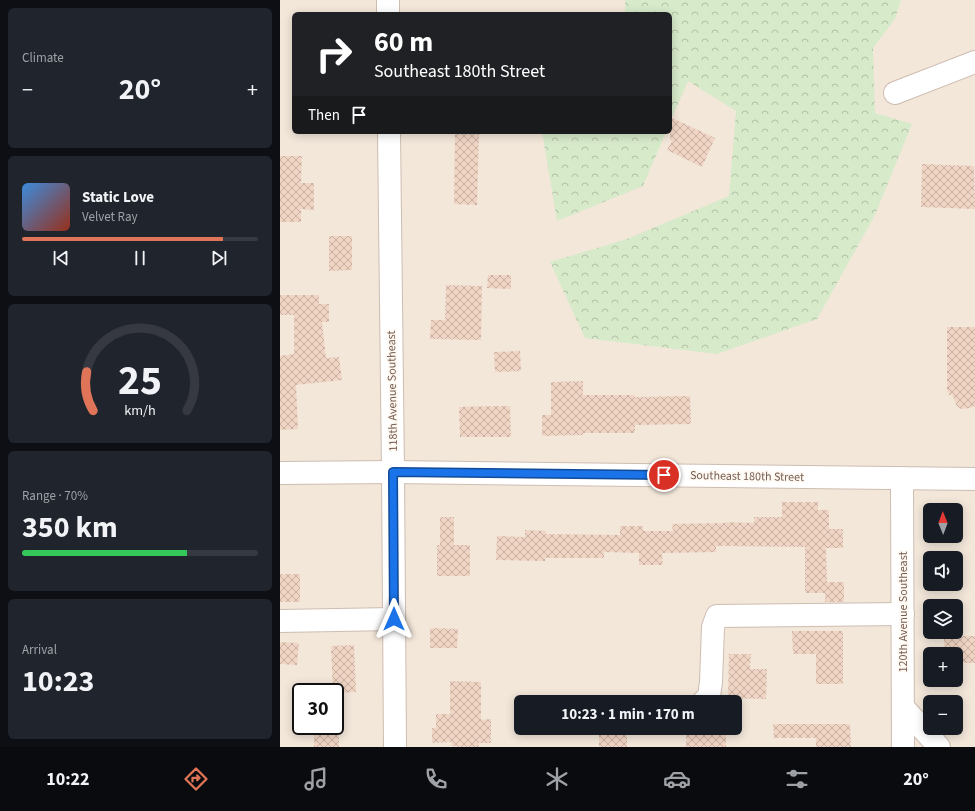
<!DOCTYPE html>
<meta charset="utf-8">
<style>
body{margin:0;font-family:"Source Sans 3",sans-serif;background:#20242c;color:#f1f3f6;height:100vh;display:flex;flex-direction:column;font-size:15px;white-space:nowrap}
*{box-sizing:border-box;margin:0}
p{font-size:13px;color:#9ea1a6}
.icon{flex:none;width:22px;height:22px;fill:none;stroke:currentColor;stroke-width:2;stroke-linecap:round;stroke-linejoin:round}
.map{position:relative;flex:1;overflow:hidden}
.side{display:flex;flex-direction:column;gap:8px;padding:8px;background:#0d0f14;width:280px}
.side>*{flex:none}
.top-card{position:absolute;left:12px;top:12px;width:380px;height:122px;border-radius:6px;box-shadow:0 2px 10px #0003;background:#202124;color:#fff;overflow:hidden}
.needle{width:26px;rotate:359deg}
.tools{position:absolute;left:643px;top:503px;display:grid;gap:8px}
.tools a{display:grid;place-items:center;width:40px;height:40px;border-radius:6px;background:#171b24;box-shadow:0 2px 10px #0003;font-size:20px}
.speed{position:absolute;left:12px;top:683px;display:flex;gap:8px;font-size:20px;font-weight:700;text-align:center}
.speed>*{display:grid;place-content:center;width:52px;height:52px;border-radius:50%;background:#171b24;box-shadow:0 2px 10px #0003;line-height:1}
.speed .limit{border:2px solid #111;border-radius:6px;background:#fff;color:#111}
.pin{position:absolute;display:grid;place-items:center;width:34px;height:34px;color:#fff;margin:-17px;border:2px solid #fff;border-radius:50%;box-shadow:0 1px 4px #0007}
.me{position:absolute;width:44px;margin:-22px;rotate:0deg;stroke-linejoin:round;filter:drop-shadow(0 0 3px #0008)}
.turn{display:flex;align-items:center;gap:14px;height:84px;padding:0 16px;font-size:18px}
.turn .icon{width:52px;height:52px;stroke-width:2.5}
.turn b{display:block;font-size:28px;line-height:34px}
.then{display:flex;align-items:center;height:38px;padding:0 16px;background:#0003;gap:8px;font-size:15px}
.big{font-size:30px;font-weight:700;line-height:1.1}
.side .tile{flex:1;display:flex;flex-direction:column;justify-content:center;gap:6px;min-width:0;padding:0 14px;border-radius:6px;background:#20242c}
.side .dial{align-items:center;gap:0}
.dial svg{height:104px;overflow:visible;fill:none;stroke:#363941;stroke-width:7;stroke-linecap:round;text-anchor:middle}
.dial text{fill:#f1f3f6;stroke:none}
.song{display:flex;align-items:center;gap:12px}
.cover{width:48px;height:48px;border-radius:6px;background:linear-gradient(135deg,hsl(210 70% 55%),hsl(10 70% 35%))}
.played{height:4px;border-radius:2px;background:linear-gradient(90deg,#df7458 85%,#363941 85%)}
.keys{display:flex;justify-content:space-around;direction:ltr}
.heat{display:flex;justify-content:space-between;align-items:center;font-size:22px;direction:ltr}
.charge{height:6px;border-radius:3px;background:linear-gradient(90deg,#34c759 70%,#363941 0)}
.trip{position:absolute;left:234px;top:695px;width:228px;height:40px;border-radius:6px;background:#171b24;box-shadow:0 2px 10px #0003;font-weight:700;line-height:40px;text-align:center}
.menu{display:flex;height:64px;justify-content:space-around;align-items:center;background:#090b0e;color:#9ea1a6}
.menu .icon{width:28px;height:28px}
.menu .current{color:#df7458}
.menu b{font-size:18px;color:#f1f3f6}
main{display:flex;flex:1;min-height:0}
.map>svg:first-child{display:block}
</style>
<main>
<section class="side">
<div class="tile"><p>Climate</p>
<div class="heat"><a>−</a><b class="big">20°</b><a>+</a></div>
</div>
<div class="tile">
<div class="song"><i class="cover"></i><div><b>Static Love</b><p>Velvet Ray</p></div></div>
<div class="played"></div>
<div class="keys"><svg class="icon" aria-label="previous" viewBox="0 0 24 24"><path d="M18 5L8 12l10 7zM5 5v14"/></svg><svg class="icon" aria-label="pause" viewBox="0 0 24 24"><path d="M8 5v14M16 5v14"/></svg><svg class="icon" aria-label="next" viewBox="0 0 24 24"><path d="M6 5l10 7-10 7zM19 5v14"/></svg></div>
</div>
<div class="tile dial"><svg viewBox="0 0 100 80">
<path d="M14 69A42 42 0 1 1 86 69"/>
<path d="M14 69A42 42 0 0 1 9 39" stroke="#df7458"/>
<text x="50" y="56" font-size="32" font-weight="700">25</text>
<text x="50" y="72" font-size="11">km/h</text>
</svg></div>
<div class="tile"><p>Range · 70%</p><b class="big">350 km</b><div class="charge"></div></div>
<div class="tile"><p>Arrival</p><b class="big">10:23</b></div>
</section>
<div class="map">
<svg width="695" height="747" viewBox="0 0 695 747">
<defs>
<pattern id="forest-crowns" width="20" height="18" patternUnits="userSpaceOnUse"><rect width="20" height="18" fill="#d7eaca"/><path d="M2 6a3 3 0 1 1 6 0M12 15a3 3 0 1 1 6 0" fill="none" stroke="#b3c1a6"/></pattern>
<pattern id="building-cross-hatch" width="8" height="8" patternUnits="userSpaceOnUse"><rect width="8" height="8" fill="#f0d5c4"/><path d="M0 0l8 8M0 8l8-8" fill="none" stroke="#c7b0a2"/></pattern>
</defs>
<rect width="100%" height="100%" fill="#fcf5eb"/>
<path fill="#f3e7da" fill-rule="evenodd" d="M0,0H695V747H0ZM14,14H390V132H14ZM650,510H676V536H650ZM650,558H676V584H650ZM650,606H676V632H650ZM650,654H676V680H650ZM21,692H55V726H21ZM241,702H455V728H241ZM650,702H676V728H650Z"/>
<g fill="url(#forest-crowns)">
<path d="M345,0H621L615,19L593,48L595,113L632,124L595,215L537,319L437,354L305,338L270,262L347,239L449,196L456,111L408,81L390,122V14H345Z"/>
<path d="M262,132H386L363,186L277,221Z"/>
</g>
<g fill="url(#building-cross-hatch)">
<path d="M390,117L435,138L422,167L387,150L392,141L390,140Z"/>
<path d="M175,132H199L197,205L174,204Z"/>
<path d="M0,156H22L21,183H34V210L21,209V222H0Z"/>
<path d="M642,164L694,166L695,209L641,207Z"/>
<path d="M49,236H72V270L49,271Z"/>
<path d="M208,275H231V289L207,288Z"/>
<path d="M166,285L202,286L201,340L150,339L151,320H165Z"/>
<path d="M0,295H39V304H49V322H42L46,358L59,357L62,380L16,385L18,429L0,430V356L14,354V315H0Z"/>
<path d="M667,327H695V406L690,408L681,409L677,406L672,395H669L668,391H667Z"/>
<path d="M240,351L241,371L215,372L214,352Z"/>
<path d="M303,381V395H355V397L410,396L411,424L355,425V433H303V435L262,436V415H271V382Z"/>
<path d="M217,406H230L231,437H180L179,407Z"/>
<path d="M502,502H538V510H549V529H563V548H546L547,582H564V602H545V593H525V547L436,546V552L382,553L383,565H359V553L324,552V558H265V561L216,560L217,536L245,537V530L266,531V534L340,535V526H363V531H393L392,524L446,523V522L474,523V517H502Z"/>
<path d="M160,517H174V545H190V576H157V545H160Z"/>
<rect x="0" y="574" width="20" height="28"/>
<path d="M150,628L178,629L177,648H150Z"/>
<path d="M512,631H563V684H536V654H513Z"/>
<path d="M664,632H678V636H695V663H676V654H664Z"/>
<path d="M0,642L19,643L17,665L0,664Z"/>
<path d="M74,645L76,692L55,693V692H53L51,646Z"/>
<path d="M449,654H471L470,669H487L486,699L448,698Z"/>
<path d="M170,681L201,682V720L211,719V743H199V747H182L171,746V742L152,743V728H156V714H170Z"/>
<path d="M493,724H570L571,747H536V738H494Z"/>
<rect x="34" y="726" width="25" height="21"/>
<path d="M446,728V747H406V729Z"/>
<path d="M347,731V747H319V732Z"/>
</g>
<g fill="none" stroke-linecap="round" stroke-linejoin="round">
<defs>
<g id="minor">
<path d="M108,0V14"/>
<path d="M615,93L695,62"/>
<path d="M109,132L113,472L115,747"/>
<path d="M0,473L113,472L695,479"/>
<path d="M622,478L623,747"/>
<path d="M0,621L114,619"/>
<path d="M423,702L429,696L431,682L433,627L437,616L623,614"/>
<path d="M623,707L659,747"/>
</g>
</defs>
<use href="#minor" stroke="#cebdb1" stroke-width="24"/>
<use href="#minor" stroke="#fff" stroke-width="22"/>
</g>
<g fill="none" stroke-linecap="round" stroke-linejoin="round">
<defs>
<path id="route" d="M114,619L113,472L384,475"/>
</defs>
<use href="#route" stroke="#114b97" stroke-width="10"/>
<use href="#route" stroke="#1a73e8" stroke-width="7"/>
</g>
<g text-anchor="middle" stroke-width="3.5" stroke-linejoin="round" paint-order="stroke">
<g font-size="12" fill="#765c4f" stroke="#fef9f2">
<text transform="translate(112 391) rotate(-91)" y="4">118th Avenue Southeast</text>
<text transform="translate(467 476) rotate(1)" y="4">Southeast 180th Street</text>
<text transform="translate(623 612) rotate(-90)" y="4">120th Avenue Southeast</text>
</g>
</g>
</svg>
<div class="tools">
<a><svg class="needle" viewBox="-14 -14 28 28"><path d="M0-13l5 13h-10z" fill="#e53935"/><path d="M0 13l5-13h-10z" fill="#9ea1a6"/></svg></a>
<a><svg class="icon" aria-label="sound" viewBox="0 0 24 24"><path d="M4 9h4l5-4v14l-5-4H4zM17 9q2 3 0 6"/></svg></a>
<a><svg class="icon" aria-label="layers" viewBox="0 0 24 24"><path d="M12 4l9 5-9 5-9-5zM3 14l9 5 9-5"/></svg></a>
<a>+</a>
<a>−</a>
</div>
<div class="speed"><div class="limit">30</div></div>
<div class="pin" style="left:384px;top:475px;background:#d93025"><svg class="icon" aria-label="arrive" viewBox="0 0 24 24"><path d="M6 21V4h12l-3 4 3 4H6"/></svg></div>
<svg class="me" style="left:114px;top:619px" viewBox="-20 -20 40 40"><path d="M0-17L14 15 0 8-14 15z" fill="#1a73e8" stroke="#fff" stroke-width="4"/></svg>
<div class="trip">10:23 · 1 min · 170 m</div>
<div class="top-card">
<div class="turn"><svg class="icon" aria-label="right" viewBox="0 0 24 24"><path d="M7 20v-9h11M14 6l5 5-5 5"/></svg><div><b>60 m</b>Southeast 180th Street</div></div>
<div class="then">Then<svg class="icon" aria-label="arrive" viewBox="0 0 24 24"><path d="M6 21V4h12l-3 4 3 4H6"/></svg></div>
</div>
</div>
</main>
<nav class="menu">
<b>10:22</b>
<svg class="icon current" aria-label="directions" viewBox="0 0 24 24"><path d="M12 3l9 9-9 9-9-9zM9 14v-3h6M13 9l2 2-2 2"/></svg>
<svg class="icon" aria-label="music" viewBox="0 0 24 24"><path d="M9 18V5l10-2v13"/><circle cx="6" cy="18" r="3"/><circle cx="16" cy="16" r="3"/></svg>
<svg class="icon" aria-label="phone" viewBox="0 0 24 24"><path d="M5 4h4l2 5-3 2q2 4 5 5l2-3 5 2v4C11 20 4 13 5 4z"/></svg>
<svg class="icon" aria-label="climate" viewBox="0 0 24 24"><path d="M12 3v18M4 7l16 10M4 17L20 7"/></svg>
<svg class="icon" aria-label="car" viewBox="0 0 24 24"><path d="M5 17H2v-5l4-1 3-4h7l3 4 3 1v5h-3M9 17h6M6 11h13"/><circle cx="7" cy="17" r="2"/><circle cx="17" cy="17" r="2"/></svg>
<svg class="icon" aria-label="filters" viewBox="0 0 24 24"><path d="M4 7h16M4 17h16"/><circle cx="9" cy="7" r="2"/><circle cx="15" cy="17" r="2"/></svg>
<b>20°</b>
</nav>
